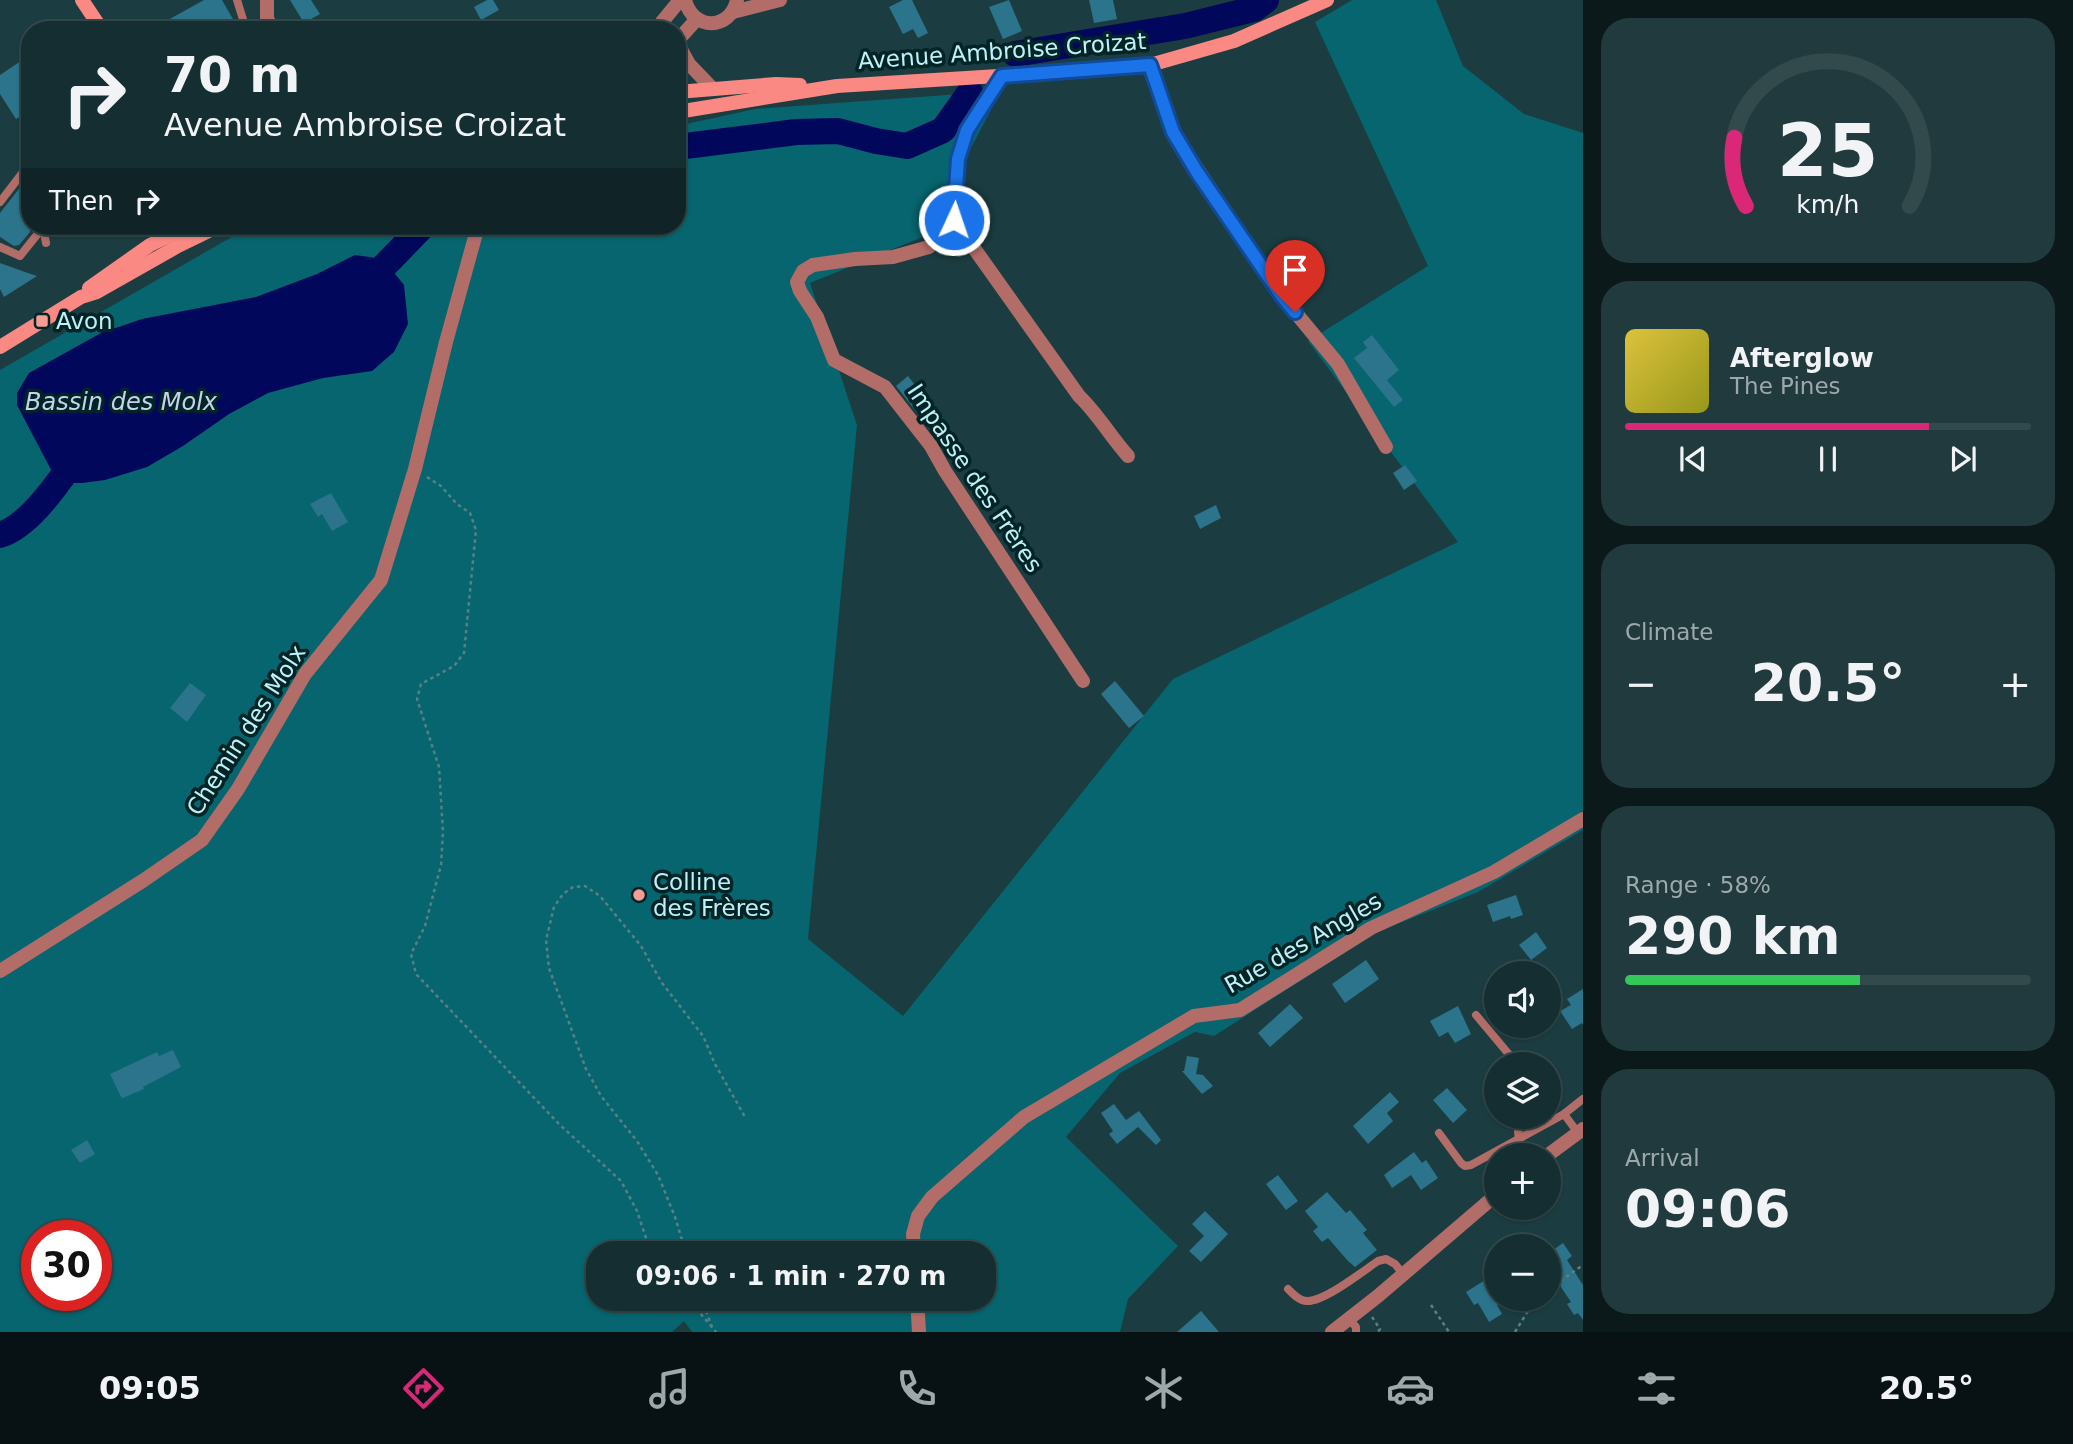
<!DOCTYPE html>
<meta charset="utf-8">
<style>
body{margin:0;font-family:"DejaVu Sans",sans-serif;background:#213a3d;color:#f1f3f6;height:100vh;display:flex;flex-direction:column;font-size:26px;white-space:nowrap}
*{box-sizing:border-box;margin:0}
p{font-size:23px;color:#9da8ab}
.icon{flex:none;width:38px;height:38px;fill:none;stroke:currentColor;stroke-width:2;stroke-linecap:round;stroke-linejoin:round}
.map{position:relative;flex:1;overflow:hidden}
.panel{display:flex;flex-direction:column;gap:18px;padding:18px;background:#0b191b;width:490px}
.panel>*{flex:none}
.top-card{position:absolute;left:21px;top:21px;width:665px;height:214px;border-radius:28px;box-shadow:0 2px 5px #0004,0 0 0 2px #334a4d;background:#142e31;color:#f1f3f6;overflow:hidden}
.controls{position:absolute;left:1484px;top:961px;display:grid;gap:14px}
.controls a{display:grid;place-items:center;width:77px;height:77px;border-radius:50%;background:#142e31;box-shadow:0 2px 5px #0004,0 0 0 2px #334a4d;font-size:35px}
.speed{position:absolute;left:21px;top:1220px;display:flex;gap:14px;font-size:35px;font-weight:700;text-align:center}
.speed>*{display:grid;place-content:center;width:91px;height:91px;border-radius:50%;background:#142e31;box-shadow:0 2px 5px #0004,0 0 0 2px #334a4d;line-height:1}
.speed .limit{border:10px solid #d22;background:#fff;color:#111}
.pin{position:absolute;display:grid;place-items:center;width:60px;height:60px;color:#fff;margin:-72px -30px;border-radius:50% 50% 50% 0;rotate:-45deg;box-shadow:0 0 7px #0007}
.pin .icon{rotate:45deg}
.me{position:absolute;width:77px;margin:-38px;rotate:3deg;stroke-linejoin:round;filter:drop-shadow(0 0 5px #0008)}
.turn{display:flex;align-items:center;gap:24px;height:147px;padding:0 28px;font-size:32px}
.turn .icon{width:91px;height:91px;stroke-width:2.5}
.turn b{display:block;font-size:49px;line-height:60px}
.then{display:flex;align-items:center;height:66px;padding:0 28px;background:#0003;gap:14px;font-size:26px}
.big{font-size:52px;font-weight:600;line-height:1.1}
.panel .tile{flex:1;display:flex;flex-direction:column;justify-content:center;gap:10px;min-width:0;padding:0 24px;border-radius:28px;background:#213a3d}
.panel .dial{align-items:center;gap:0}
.dial svg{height:182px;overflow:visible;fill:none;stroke:#334a4d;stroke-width:7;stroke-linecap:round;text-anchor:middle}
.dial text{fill:#f1f3f6;stroke:none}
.song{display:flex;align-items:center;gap:21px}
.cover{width:84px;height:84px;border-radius:10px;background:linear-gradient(135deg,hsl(50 70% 55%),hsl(60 70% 35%))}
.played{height:7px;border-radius:4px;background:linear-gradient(90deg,#db2777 75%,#334a4d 75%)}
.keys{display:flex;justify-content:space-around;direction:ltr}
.heat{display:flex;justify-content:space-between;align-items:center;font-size:38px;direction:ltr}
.charge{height:10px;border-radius:5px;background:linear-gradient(90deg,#34c759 58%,#334a4d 0)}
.trip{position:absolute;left:586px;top:1241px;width:410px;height:70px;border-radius:28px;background:#142e31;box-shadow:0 2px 5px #0004,0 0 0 2px #334a4d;font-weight:600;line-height:70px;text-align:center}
.menu{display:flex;height:112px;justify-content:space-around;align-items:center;background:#081214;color:#9da8ab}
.menu .icon{width:49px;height:49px}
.menu .current{color:#db2777}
.menu b{font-size:32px;color:#f1f3f6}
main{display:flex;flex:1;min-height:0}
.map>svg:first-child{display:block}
</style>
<main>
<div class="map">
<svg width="1583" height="1332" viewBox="0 0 1583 1332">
<rect width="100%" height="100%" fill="#1b3d41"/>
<path fill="#06656e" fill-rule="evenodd" d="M1352,0H1436L1463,66L1524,114L1583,133V830L1478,892L1377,932L1214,1036L1195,1032L1120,1073L1066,1137L1178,1246L1128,1299L1120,1332H692L684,1321L672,1332H0V370L237,234L269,226H677V126L755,109L1001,91L965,159L964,220L810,283L857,425L808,939L903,1016L1173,679L1458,542L1308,341L1428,266L1315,22ZM37,1236H96V1295H37ZM598,1253H984V1298H598Z"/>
<path fill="#01075b" d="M355,255L383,259L404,285L408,324L394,352L372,371L323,378L268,393L229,414L183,446L147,467L105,480L82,483H58L17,405V393L29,373L101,333L142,319L256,297L317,274Z"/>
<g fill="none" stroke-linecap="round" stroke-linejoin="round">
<g stroke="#01075b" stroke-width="26">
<path d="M1015,54L1185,26L1254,9L1266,0"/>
<path d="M677,147L796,132L838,131L876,141L907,146L943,130L970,92"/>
<path d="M362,289L423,226"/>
<path d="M0,535C31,525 59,481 78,455"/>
</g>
</g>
<g fill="#2c738c">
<path d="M204,0H222L234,21L220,30H174L168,20Z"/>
<path d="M290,0H311L320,14L304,23Z"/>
<path d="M487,0H493L499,10L481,20L474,7Z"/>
<path d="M903,0H912L928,33L918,38L913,29L903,34L889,7Z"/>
<path d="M1009,0L1022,31L1003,39L989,7Z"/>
<path d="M1089,0H1113L1117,19L1094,23Z"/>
<path d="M30,55V111L16,119L0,94V75Z"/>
<path d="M30,175V232L19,245L14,246L0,237V213Z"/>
<path d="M0,263L25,272L37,276L4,297L0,289Z"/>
<path d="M1372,335L1399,370L1387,380L1403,400L1394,407L1354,358L1367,348L1363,342Z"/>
<path d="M908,376L926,399V401L915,410L896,386Z"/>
<path d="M1405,465L1417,481L1404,490L1393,473Z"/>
<path d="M331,493L348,522L332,531L322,514L318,517L310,504Z"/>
<path d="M1216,505L1221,518L1200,529L1194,516Z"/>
<path d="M1115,681L1144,716L1129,728L1101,694Z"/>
<path d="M190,683L206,695L187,722L170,708Z"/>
<path d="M1516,895L1523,915L1511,919L1510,916L1493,922L1487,905Z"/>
<path d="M1536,932L1547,948L1531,960L1519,945Z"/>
<path d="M1366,960L1379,979L1345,1003L1332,984Z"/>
<path d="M1583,989V1025L1582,1023L1572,1029L1560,1011L1571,1005L1567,999Z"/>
<path d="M1290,1004L1303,1018L1270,1047L1258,1033Z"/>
<path d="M1458,1006L1471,1034L1455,1043L1448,1032L1439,1037L1430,1021Z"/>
<path d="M173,1050L181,1067L143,1087L144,1089L123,1098L121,1097L110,1074L157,1052L159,1056Z"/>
<path d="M1187,1056L1199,1058L1196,1074L1203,1075L1213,1086L1202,1094L1182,1071H1184Z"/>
<path d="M1447,1088L1467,1110L1453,1123L1433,1100Z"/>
<path d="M1390,1092L1399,1102L1387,1113L1393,1121L1368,1144L1353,1126Z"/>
<path d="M1114,1104L1126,1120L1139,1111L1161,1140L1156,1145L1138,1127L1117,1144L1109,1134L1113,1131L1101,1113Z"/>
<path d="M87,1140L95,1154L80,1163L71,1150Z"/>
<path d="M1414,1152L1422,1163L1426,1160L1438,1178L1421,1190L1411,1175L1392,1188L1384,1175Z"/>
<path d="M1278,1175L1298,1201L1286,1210L1266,1184Z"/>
<path d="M1327,1192L1346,1213L1350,1210L1367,1230L1363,1233L1377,1250L1355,1267L1348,1261L1328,1238L1322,1242L1313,1231L1318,1227L1305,1211Z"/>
<path d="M1205,1211L1228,1234L1201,1262L1189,1251L1204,1236L1192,1224Z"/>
<path d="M1563,1243L1572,1256L1567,1260L1583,1285V1320L1578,1313L1574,1315L1567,1304L1571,1302L1549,1269V1253Z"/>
<path d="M1485,1280L1500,1302L1497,1305L1502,1314L1489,1322L1478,1303L1474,1305L1466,1292Z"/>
<path d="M1201,1311L1219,1332H1177Z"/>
</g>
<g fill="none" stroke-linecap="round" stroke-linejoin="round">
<g stroke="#598185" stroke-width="2.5" stroke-dasharray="3.5 3.5" stroke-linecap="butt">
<path d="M427,477L441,486L457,504L470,513L476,530L464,653L454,666L421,684L417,699L439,767L443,832L441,865L425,926L411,954L416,974L559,1124L621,1181L637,1211L651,1253"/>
<path d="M686,1253L675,1217L658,1175L637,1141L601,1096L586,1069L549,968L546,940L554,907L563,894L573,887L585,886L600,896L641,946L662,983L703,1036L715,1064L745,1117"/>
<path d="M1549,1289L1583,1265"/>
<path d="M687,1298L712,1327"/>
<path d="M701,1298L712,1327L716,1332"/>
<path d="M1431,1305L1449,1332"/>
<path d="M1372,1317L1380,1329L1378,1332"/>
<path d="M1515,1332L1536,1298"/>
</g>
<g stroke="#b36d68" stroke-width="8">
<path d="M237,0L246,29L245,30"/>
<path d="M0,202L30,163"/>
<path d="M43,227L46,243"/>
<path d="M0,247L20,256L44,226"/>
<path d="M1476,1015L1517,1064"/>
<path d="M1564,1114L1583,1099"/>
<path d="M1439,1133L1461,1163L1465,1166L1471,1165L1564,1114L1578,1133"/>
<path d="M1519,1139L1518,1132L1524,1116"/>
<path d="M1288,1289C1293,1294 1299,1301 1307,1301C1324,1302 1363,1271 1378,1261L1386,1259L1395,1264L1403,1274"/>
<path d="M1349,1319L1356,1327V1332"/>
</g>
<g stroke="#b36d68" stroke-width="14">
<path d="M267,0V18L272,30"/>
<path d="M685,0C693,31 730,31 737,0"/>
<path d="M733,12L780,0"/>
<path d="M453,30V29"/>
<path d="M661,30L662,22L680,0"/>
<path d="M677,41L697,19"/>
<path d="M677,42L689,64L712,88"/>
<path d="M1150,65L1173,132L1281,295L1338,364L1386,447"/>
<path d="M1002,76L967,130L958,158L954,220L947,233L929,247L893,257L855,259L813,265L803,271L797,282L800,291L817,317L834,360L885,387L931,446L945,471L1083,681"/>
<path d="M954,220L1079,396C1098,414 1110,436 1128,456"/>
<path d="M0,971L144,880L202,840L238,789L305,674L381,580L415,469L446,342L478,226"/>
<path d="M914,1253L913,1234L918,1216L932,1197L1024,1117L1194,1016L1240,1010L1371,928L1494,872L1583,819"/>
<path d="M917,1298L919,1332"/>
</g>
<g stroke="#b36d68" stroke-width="14">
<path d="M1548,1155L1583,1129"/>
<path d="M1332,1332L1378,1296L1496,1195"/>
</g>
<g stroke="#f98982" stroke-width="14">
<path d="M82,0L102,30"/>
<path d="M677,92L776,84L800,85"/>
<path d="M677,112L837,86L1078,71L1150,65L1234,41L1327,0"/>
<path d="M89,288L150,245L189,226"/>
<path d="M0,347L81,297L97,292L178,246L219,226"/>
</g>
</g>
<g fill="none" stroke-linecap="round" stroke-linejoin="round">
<defs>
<path id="route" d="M954,220L958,159L967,130L1002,76L1150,65L1173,132L1197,172L1281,295L1295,312"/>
</defs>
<use href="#route" stroke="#114b97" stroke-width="18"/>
<use href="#route" stroke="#1a73e8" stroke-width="12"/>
</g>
<g fill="#f59c95" stroke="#012427" stroke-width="2.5">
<rect x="35" y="314" width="14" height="14" rx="3.5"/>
<circle cx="639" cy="895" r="7"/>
</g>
<g text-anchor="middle" stroke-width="7" stroke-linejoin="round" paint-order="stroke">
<g font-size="23" fill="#c0f0f6" stroke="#012427">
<text transform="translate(1002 51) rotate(-4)" y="8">Avenue Ambroise Croizat</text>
<text transform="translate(975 478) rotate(56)" y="8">Impasse des Frères</text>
<text transform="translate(246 730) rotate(-57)" y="8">Chemin des Molx</text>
<text transform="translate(1303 943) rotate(-30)" y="8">Rue des Angles</text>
</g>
<g font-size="23" fill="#c0f0f6" stroke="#012427" text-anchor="start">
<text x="56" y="329">Avon</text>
<text x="653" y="890">Colline<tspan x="653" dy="26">des Frères</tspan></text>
</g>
<g font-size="24" font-style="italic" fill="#c7d2e9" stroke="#012427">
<text x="121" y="410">Bassin des Molx</text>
</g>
</g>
</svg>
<div class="controls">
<a><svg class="icon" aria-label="sound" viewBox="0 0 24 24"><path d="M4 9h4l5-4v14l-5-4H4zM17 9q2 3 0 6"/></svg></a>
<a><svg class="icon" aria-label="layers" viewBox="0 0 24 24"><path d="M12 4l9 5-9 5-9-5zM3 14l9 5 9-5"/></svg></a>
<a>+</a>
<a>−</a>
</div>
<div class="speed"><div class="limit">30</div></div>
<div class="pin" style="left:1295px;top:312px;background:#d93025"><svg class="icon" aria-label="arrive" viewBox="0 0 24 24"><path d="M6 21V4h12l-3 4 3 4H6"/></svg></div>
<svg class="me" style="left:954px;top:220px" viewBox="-20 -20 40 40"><circle r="17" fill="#1a73e8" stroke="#fff" stroke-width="3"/><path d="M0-11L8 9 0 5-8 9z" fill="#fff"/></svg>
<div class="trip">09:06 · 1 min · 270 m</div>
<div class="top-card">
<div class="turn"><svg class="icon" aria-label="right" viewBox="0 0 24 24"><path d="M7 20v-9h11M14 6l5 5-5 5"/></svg><div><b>70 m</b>Avenue Ambroise Croizat</div></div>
<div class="then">Then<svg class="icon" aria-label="right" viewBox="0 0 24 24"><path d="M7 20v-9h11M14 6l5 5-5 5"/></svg></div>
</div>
</div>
<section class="panel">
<div class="tile dial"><svg viewBox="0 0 100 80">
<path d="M14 69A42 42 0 1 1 86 69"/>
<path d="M14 69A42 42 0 0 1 9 39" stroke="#db2777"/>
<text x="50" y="56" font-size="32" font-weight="700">25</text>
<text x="50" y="72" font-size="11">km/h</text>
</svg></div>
<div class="tile">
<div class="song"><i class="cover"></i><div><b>Afterglow</b><p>The Pines</p></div></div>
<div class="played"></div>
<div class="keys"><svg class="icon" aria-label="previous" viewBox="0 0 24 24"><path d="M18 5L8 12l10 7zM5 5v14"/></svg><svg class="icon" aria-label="pause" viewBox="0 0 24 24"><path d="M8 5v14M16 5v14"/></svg><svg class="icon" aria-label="next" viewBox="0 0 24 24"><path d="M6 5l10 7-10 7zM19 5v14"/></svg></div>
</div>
<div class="tile"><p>Climate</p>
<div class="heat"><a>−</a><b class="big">20.5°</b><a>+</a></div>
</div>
<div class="tile"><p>Range · 58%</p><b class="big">290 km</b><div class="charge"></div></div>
<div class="tile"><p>Arrival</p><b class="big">09:06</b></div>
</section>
</main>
<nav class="menu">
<b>09:05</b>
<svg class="icon current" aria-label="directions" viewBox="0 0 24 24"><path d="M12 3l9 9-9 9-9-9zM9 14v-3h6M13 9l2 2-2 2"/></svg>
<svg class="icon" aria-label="music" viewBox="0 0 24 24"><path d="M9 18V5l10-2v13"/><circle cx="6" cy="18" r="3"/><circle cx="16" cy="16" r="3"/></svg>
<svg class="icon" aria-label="phone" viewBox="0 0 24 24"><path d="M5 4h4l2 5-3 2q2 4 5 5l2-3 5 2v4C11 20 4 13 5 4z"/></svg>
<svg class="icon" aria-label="climate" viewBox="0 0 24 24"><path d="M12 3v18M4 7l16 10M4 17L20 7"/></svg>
<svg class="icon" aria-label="car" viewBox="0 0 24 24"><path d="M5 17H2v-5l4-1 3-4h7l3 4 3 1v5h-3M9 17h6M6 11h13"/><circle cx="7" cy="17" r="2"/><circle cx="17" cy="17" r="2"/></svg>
<svg class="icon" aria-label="filters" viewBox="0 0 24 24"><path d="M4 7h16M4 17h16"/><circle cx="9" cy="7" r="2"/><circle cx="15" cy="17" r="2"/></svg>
<b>20.5°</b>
</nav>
